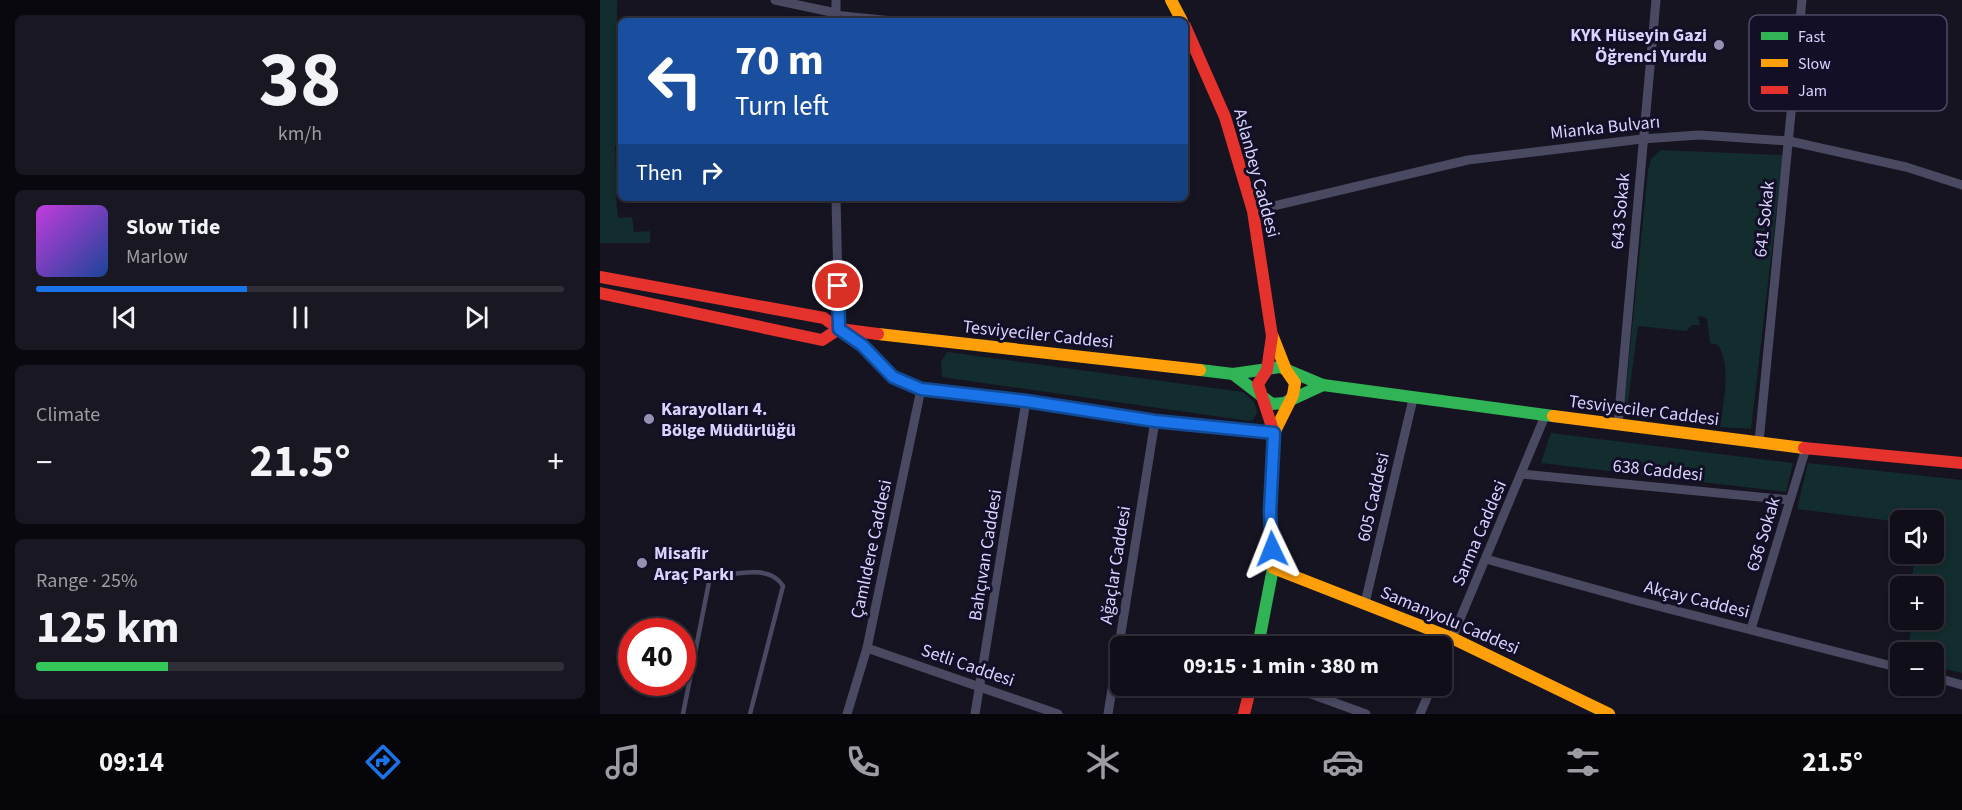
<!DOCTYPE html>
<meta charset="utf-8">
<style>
body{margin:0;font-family:"Source Sans 3",sans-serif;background:#191822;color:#f1f3f6;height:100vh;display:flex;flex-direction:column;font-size:22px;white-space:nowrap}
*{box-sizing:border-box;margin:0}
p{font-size:20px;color:#9c9ca2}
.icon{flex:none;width:33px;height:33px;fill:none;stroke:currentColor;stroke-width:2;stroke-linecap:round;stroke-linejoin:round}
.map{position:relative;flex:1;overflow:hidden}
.panel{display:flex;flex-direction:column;gap:15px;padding:15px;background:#09080e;width:600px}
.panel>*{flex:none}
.hud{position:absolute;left:18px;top:18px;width:570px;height:183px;border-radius:9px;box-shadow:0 3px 9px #0003,0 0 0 2px #302f38;background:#1a4fa0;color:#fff;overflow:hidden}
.controls{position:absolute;left:1290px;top:510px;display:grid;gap:12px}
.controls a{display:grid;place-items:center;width:54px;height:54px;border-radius:9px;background:#100f19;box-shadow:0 3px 9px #0003,0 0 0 2px #302f38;font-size:30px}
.speed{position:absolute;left:18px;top:618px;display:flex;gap:12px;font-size:30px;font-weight:700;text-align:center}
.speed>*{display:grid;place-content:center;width:78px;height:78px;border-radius:50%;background:#100f19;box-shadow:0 3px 9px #0003,0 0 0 2px #302f38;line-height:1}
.speed .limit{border:9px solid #d22;background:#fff;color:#111}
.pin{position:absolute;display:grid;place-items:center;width:51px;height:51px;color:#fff;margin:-26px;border:3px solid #fff;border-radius:50%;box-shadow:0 2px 6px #0007}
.me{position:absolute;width:66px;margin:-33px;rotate:358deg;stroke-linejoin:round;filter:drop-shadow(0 0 4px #0008)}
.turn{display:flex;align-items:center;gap:21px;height:126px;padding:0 18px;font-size:27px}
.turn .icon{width:78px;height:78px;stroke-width:2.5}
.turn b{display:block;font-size:42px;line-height:51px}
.then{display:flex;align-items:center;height:57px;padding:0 18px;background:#0003;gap:12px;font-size:22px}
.big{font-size:45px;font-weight:700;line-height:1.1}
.panel .widget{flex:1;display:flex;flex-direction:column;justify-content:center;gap:9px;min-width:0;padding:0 21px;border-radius:9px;background:#191822}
.panel .dial{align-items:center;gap:0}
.dial b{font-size:78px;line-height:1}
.song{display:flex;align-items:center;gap:18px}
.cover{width:72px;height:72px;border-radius:9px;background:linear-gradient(135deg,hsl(290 70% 55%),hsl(220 70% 35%))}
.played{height:6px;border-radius:3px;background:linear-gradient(90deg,#1a73e8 40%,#302f38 40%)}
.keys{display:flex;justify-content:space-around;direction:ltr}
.heat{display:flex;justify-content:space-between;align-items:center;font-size:33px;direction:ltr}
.charge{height:9px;border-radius:4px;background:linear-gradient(90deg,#34c759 25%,#302f38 0)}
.trip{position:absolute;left:510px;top:636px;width:342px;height:60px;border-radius:9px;background:#100f19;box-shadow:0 3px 9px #0003,0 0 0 2px #302f38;font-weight:700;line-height:60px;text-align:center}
.menu{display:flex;height:96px;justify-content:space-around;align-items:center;background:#06060a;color:#9c9ca2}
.menu .icon{width:42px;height:42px}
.menu .selected{color:#1a73e8}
.menu b{font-size:27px;color:#f1f3f6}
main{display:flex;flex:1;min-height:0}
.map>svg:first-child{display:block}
</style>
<main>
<section class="panel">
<div class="widget dial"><b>38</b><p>km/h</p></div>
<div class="widget">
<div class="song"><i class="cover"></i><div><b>Slow Tide</b><p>Marlow</p></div></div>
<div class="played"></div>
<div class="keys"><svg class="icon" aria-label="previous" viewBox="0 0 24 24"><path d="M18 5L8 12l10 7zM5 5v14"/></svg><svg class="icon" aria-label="pause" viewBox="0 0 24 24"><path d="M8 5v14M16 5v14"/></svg><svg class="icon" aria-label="next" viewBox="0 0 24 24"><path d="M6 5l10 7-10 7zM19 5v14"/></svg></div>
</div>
<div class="widget"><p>Climate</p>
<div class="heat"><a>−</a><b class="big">21.5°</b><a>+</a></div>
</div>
<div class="widget"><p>Range · 25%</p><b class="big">125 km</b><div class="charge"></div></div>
</section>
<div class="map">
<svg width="1362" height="714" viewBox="0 0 1362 714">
<rect width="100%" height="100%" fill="#161421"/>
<g fill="#132c2d">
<path d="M0,0H17V25L21,30V145L15,146C17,171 15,194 18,218L32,217L34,232L50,231V243H0Z"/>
<path d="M1061,150L1183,155L1151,429L1120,427C1123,403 1132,366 1118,345L1110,343L1107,319L1101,316L1098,317L1100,325H1092L1086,331L1038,326L1027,409L1024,408L1048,170L1051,159Z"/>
<path d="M347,352L643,392L654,402L657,412L653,420L649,421L342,377L341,362Z"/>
<path d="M951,433L1193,463L1186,492L941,463Z"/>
<path d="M1208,463L1362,480V673L1334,666V652H1309L1311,620H1334V586H1312L1314,554H1334V520L1300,522L1197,509Z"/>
</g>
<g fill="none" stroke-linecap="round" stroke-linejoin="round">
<g stroke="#4a4962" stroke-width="4.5">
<path d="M236,13L315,21"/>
<path d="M83,714L110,577C133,575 169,563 183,586L150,714"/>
</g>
<g stroke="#4a4962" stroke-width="9">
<path d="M175,0L236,13"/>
<path d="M236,21V0"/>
<path d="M236,198L239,329L262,345L293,377L321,389L426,401L555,421L674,433"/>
<path d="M653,211L868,160L1042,139L1099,135L1189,141L1306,167L1362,185"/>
<path d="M1018,424L1056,0"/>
<path d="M1159,442L1202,0"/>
<path d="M922,474L1190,500"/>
<path d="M886,559L1034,600L1300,668"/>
<path d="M765,603L813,399"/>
<path d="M1151,629L1206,448"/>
<path d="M267,648L458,714"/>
<path d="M842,662L945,416"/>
<path d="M1334,677L1362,685"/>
<path d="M689,686L766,714"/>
<path d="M247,714L267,648L321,389"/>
<path d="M375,714L426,401"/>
<path d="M508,714L555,421"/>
<path d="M820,714L832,686"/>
</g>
<g stroke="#30b455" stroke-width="12">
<path d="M600,370L633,374L680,367L723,385L953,416"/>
<path d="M633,374L672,404L684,403L723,385"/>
<path d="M658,646L673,568L670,512L673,446"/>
</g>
<g stroke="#ff9f0a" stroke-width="12">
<path d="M571,0L582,21"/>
<path d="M278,334L600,370"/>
<path d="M673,337L686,370L695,383L693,395L674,433"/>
<path d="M953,416L1204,448"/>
<path d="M673,568L852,638L1009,714"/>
</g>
<g stroke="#e5322d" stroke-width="12">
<path d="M585,26L625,117L653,211L672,336L667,370L658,384L674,433L673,446"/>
<path d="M0,277L224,318L239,329L278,334"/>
<path d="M0,293L222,340L239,329"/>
<path d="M1204,448L1362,463"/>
<path d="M644,714L651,686"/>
</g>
</g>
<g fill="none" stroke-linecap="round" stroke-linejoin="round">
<defs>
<path id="route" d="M238,286L239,329L262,345L293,377L321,389L426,401L555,421L674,433L670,512L672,549"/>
</defs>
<use href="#route" stroke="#114b97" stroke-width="15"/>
<use href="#route" stroke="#1a73e8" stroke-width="10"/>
</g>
<g fill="#9591b1" stroke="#130f26" stroke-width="2">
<circle cx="1119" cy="45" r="6"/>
<circle cx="49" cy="419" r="6"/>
<circle cx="42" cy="563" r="6"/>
</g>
<g text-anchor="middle" stroke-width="6" stroke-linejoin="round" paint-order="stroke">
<g font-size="18" font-weight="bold" fill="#d9d4ff" stroke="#130f26" text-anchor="start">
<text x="1107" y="41" text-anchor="end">KYK Hüseyin Gazi<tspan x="1107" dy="21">Öğrenci Yurdu</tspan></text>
<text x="61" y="415">Karayolları 4.<tspan x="61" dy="21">Bölge Müdürlüğü</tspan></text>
<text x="54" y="559">Misafir<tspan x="54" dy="21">Araç Parkı</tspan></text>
</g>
<g font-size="18" fill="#d9d4ff" stroke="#130f26">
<text transform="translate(1005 127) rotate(-6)" y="6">Mianka Bulvarı</text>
<text transform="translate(657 173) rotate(75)" y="6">Aslanbey Caddesi</text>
<text transform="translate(1020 211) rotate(-85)" y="6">643 Sokak</text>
<text transform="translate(1164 219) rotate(-84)" y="6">641 Sokak</text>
<text transform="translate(438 334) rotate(6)" y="6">Tesviyeciler Caddesi</text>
<text transform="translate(1044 410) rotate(7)" y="6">Tesviyeciler Caddesi</text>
<text transform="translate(1058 470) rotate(6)" y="6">638 Caddesi</text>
<text transform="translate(773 497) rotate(-77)" y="6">605 Caddesi</text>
<text transform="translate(879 533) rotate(-67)" y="6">Sarma Caddesi</text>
<text transform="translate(1163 534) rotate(-73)" y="6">636 Sokak</text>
<text transform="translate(271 549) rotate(-78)" y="6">Çamlıdere Caddesi</text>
<text transform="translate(385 555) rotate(-81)" y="6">Bahçıvan Caddesi</text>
<text transform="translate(515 565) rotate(-81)" y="6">Ağaçlar Caddesi</text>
<text transform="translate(1097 599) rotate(14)" y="6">Akçay Caddesi</text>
<text transform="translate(850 620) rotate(23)" y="6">Samanyolu Caddesi</text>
<text transform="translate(368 665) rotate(19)" y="6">Setli Caddesi</text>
</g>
</g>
<rect x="1149" y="15" width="198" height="96" rx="9" fill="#130f26" stroke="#4e4a67" stroke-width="1.5"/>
<rect x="1161" y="32" width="27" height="8" fill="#30b455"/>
<rect x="1161" y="59" width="27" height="8" fill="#ff9f0a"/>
<rect x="1161" y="86" width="27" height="8" fill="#e5322d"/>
<g font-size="16" fill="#d9d4ff">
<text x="1198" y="42">Fast</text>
<text x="1198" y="69">Slow</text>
<text x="1198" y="96">Jam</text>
</g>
</svg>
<div class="controls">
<a><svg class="icon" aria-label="sound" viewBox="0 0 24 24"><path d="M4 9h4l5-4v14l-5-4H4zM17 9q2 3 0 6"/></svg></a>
<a>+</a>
<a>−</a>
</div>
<div class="speed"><div class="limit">40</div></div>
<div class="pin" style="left:238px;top:286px;background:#d93025"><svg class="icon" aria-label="arrive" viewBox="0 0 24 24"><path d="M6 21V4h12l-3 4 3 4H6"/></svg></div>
<svg class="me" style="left:672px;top:549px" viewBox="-20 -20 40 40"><path d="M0-17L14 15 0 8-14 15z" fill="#1a73e8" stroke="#fff" stroke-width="4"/></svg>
<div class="trip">09:15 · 1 min · 380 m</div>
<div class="hud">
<div class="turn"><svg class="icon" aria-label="left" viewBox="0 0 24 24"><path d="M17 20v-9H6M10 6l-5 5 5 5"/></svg><div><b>70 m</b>Turn left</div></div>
<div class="then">Then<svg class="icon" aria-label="right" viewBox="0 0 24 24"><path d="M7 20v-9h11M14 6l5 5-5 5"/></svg></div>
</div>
</div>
</main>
<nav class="menu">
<b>09:14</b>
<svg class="icon selected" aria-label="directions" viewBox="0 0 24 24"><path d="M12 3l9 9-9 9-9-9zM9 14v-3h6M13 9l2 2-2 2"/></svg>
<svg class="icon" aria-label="music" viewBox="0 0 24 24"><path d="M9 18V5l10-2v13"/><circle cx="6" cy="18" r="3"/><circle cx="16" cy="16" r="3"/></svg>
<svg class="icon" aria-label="phone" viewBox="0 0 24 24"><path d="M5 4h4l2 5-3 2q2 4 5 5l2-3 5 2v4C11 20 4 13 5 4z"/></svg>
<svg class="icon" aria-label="climate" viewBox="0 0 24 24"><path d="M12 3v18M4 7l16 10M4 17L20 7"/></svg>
<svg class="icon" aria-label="car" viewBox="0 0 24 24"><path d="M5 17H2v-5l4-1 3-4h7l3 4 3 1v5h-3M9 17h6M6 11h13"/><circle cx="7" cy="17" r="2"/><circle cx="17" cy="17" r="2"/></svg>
<svg class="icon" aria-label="filters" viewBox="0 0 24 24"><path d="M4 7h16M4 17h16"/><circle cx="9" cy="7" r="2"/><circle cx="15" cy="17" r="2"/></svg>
<b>21.5°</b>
</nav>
